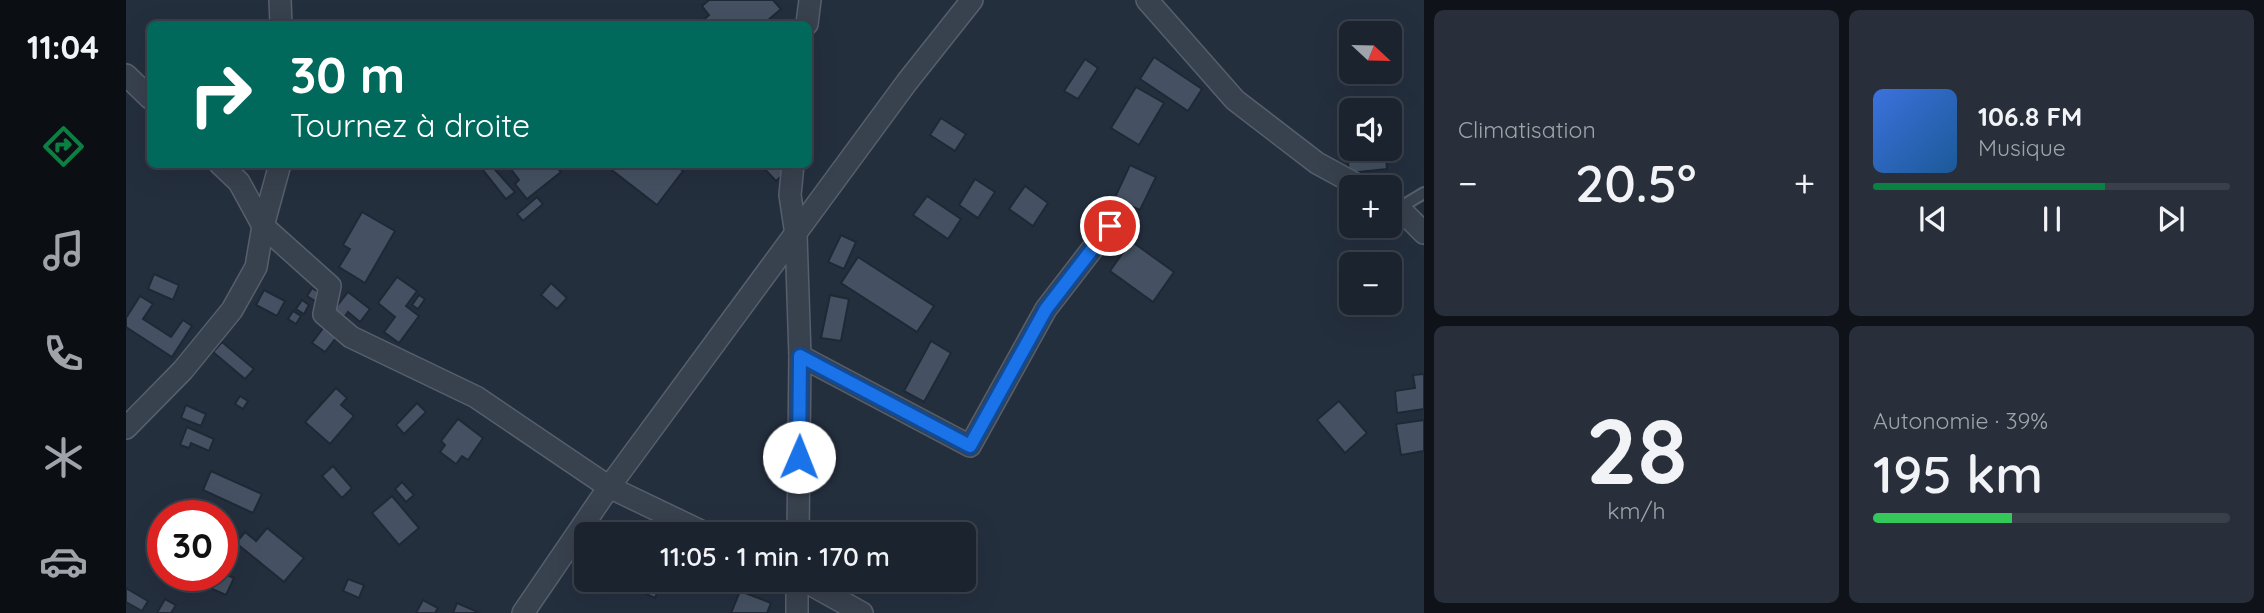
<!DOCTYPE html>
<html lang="fr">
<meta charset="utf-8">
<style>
body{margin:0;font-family:Quicksand,sans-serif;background:#282f3a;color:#f1f3f6;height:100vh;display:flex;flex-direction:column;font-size:26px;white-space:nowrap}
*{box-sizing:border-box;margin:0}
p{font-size:23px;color:#a0a4aa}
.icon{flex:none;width:38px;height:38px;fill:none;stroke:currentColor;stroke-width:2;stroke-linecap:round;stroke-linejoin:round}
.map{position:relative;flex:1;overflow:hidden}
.side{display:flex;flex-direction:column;gap:10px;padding:10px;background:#0f1319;width:840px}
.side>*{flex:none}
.top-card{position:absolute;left:21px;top:21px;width:665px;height:147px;border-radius:10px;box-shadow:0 7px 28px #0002,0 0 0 2px #39404a;background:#00695c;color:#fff;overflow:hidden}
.needle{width:46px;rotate:112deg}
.controls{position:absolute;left:1213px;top:21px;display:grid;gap:14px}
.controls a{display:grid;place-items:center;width:63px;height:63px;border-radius:10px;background:#1b232e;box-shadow:0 7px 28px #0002,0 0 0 2px #39404a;font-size:35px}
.speed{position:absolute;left:21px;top:500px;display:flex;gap:14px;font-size:35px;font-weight:700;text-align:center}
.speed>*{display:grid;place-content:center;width:91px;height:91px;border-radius:50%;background:#1b232e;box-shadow:0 7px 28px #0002,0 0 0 2px #39404a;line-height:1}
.speed .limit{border:10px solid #d22;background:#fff;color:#111}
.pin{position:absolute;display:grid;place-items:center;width:60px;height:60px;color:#fff;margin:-30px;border:4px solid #fff;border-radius:50%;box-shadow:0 2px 7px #0007}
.me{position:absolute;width:77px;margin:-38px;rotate:1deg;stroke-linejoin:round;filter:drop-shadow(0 0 5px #0008)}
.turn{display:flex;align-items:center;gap:24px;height:147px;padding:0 28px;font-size:32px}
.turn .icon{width:91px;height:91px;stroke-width:2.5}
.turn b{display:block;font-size:49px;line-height:60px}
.big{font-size:52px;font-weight:600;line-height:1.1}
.side .card{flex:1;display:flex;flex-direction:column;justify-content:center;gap:10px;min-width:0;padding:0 24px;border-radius:10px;background:#282f3a}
.side .dial{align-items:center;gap:0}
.dial b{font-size:91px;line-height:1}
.song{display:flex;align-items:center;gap:21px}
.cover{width:84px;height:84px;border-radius:10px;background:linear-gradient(135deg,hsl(220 70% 55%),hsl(210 70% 35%))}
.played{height:7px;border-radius:4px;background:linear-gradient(90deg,#0b8043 65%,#39404a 65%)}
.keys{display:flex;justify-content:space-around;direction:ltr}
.heat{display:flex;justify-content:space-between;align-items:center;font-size:38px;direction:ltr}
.charge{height:10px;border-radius:5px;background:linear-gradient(90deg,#34c759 39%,#39404a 0)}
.side .tiles{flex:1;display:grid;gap:10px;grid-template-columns:repeat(2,1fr)}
.trip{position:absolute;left:448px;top:522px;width:402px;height:70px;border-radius:10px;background:#1b232e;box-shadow:0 7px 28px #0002,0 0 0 2px #39404a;font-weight:600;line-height:70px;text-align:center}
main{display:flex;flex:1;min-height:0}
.tab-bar{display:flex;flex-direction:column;width:126px;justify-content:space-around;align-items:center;background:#0b0e12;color:#a0a4aa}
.tab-bar .icon{width:49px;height:49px}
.tab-bar .current{color:#0b8043}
.tab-bar b{font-size:32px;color:#f1f3f6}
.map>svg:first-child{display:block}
</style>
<main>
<nav class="tab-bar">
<b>11:04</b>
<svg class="icon current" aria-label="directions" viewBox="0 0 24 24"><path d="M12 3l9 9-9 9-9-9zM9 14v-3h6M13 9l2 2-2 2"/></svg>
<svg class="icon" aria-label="music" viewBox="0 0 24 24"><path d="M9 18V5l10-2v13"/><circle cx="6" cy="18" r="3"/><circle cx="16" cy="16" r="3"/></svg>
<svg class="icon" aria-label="phone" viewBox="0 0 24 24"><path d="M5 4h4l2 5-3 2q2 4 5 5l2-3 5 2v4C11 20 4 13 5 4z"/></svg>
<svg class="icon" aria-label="climate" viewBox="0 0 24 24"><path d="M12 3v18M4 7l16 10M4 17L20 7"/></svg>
<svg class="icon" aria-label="car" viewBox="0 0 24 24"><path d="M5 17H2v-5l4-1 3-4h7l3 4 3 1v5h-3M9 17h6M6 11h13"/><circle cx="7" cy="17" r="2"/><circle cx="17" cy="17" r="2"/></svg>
</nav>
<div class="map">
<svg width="1298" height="613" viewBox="0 0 1298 613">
<rect width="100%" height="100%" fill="#242f3e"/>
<g fill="#455162" stroke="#1f2835" stroke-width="2">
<path d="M583,0H647L655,9L641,21L644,24H579L576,21L583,15L576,6Z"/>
<path d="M1028,57L1076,89L1062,111L1014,79Z"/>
<path d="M959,59L972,68L952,99L938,91Z"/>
<path d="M1010,87L1038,103L1013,145L985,128Z"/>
<path d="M815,118L840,134L829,151L804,135Z"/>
<path d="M1220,144H1225V149H1259L1261,169L1223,173Z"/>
<path d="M364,164L389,192L380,199L357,170Z"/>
<path d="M381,164H428L435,172L401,199L389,184L393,180Z"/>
<path d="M478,164H548L557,171L531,205Z"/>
<path d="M634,164H651L659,173L650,181Z"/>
<path d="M1004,165L1030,177L1014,210L1002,205L998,212L985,206Z"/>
<path d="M849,179L869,192L852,218L833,205Z"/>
<path d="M899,186L922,203L907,226L883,209Z"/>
<path d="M801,196L835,219L822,239L787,215Z"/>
<path d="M411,197L417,204L397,221L391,214Z"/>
<path d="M236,212L269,231L239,283L213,267L224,249L217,245Z"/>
<path d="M715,235L730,242L718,269L702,262Z"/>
<path d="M1005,241L1048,272L1027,302L984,271Z"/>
<path d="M732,257L808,306L791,332L715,283Z"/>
<path d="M28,274L53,285L47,300L22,289Z"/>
<path d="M271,277L291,291L280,306L293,316L273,343L258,332L269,317L252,303Z"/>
<path d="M425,283L441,298L431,309L415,295Z"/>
<path d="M186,288L194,293L189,301L181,296Z"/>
<path d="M138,290L159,301L151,316L130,305Z"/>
<path d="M222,292L244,309L234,322L222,312L217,319L207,311Z"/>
<path d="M293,295L299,299L292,309L286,305Z"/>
<path d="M704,295L723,299L715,341L695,338Z"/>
<path d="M14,296L27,304L17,319L45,337L57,320L66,326L46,357L0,327V318Z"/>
<path d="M176,300L183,305L178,314L170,309Z"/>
<path d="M167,311L175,316L170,324L162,319Z"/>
<path d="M200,324L213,334L199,352L186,343Z"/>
<path d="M805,341L825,353L798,402L778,391Z"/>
<path d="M96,342L128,369L119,379L87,352Z"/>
<path d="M1298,374V409L1271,413L1269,391L1289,388L1287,375Z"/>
<path d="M210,388L221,398L215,405L228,416L204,444L179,422Z"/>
<path d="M114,396L122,401L117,409L109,404Z"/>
<path d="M1213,401L1241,433L1219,453L1191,420Z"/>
<path d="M291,403L300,412L278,434L270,425Z"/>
<path d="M60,405L80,414L75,426L55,418Z"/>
<path d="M332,419L357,438L342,460L336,456L330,464L314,452L319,445L315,441Z"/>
<path d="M1298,420V451L1275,455L1270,424Z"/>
<path d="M61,427L88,439L83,451L65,443L63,448L54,445Z"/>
<path d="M207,466L226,488L216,498L196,476Z"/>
<path d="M85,471L136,494L127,513L77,490Z"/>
<path d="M276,482L288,495L280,502L269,489Z"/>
<path d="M266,496L293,528L273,545L246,513Z"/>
<path d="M141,528L178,558L158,582L110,543L119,532L130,541Z"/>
<path d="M96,573L108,578L100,595L70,582L73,576H96Z"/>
<path d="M222,579L238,585L233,598L217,591Z"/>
<path d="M505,579H537L529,598L502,586Z"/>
<path d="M0,588L22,601L16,611L0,602Z"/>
<path d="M614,591L645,603L641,613H605Z"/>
<path d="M39,599L50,605L45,613H31Z"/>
<path d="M297,600L312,608L309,613H290Z"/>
<path d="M331,603L354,613H327Z"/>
</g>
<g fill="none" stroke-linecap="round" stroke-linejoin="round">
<defs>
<path id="service" d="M1273,208L1298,193"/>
<g id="minor">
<path d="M154,0L155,24"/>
<path d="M1021,0L1109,100L1191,163L1235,187"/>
<path d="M681,24L684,0"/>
<path d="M0,75L24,98"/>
<path d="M94,164L113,182L137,226L204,286L198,314L225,337L350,397L483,487L581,534"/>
<path d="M667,164L664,195L670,235L674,356L672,534"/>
<path d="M1264,203L1273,208L1298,233"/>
<path d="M674,356L844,446L920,309L984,226"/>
<path d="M0,428L57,370L106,310L130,267L137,226L154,164"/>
<path d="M675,579L736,613"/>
<path d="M397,613L483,487L781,82L846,0"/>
<path d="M671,613V579"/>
</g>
</defs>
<use href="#service" stroke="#565f6c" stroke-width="14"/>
<use href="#minor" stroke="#565f6c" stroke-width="24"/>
<use href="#service" stroke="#38414e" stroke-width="10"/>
<use href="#minor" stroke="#38414e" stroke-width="21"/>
</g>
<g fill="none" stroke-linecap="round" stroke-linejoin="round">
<defs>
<path id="route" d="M673,457L674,356L844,446L920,309L984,226"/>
</defs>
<use href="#route" stroke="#114b97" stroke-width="18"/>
<use href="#route" stroke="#1a73e8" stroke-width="12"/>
</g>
</svg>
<div class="controls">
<a><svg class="needle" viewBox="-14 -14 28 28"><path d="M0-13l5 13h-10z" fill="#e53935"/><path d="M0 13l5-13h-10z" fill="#a0a4aa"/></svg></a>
<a><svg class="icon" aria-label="sound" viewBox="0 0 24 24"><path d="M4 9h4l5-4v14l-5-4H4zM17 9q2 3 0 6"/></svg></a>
<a>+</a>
<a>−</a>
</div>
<div class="speed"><div class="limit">30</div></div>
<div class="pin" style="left:984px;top:226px;background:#d93025"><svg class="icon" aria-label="arrive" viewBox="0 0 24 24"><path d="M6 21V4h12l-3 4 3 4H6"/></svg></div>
<svg class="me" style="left:673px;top:457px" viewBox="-20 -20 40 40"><circle r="19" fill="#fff"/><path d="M0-13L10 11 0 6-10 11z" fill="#1a73e8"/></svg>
<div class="trip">11:05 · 1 min · 170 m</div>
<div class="top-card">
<div class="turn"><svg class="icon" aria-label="right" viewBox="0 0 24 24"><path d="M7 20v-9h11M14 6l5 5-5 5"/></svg><div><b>30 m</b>Tournez à droite</div></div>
</div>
</div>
<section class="side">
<div class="tiles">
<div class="card"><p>Climatisation</p>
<div class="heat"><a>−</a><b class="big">20.5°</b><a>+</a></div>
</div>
<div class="card">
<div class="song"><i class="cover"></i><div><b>106.8 FM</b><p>Musique</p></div></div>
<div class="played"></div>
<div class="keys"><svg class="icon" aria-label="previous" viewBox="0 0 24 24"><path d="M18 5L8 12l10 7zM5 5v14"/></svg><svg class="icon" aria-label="pause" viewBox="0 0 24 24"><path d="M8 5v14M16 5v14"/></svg><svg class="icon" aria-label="next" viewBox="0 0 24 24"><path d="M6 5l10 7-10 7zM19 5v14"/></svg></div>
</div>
<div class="card dial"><b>28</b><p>km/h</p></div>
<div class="card"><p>Autonomie · 39%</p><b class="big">195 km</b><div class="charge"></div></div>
</div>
</section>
</main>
